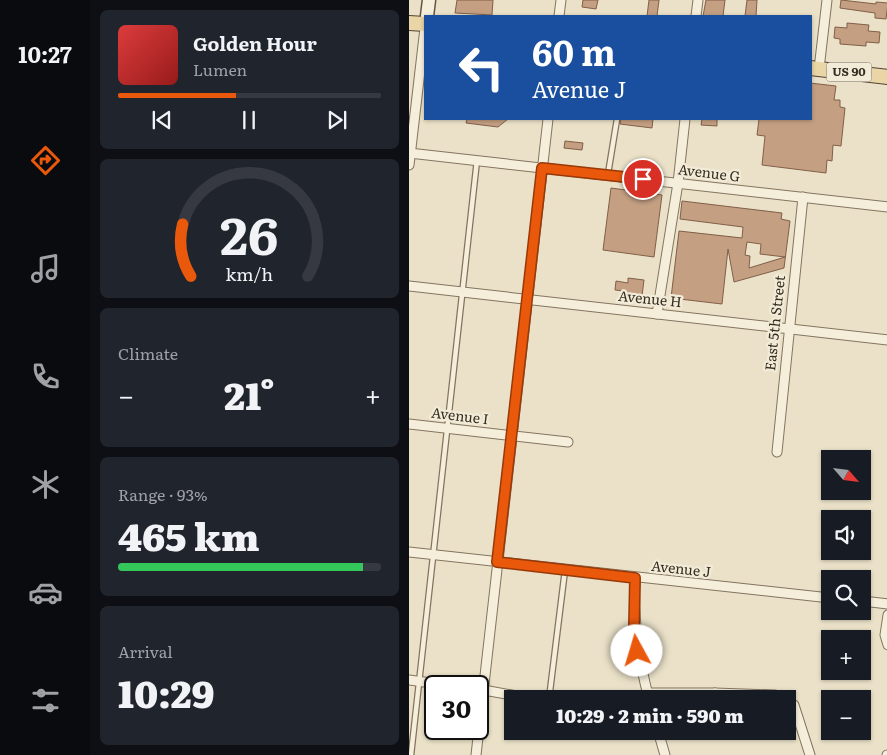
<!DOCTYPE html>
<meta charset="utf-8">
<style>
body{margin:0;font-family:Literata,serif;background:#20242c;color:#f1f3f6;height:100vh;display:flex;flex-direction:column;font-size:19px;white-space:nowrap}
*{box-sizing:border-box;margin:0}
p{font-size:16px;color:#9ea1a6}
.icon{flex:none;width:28px;height:28px;fill:none;stroke:currentColor;stroke-width:2;stroke-linecap:round;stroke-linejoin:round}
.map{position:relative;flex:1;overflow:hidden}
.sheet{display:flex;flex-direction:column;gap:10px;padding:10px;background:#0d0f14;width:319px}
.sheet>*{flex:none}
.hud{position:absolute;left:15px;top:15px;width:388px;height:105px;border-radius:0px;box-shadow:0 1px 4px #0004;background:#1a4fa0;color:#fff;overflow:hidden}
.needle{width:32px;rotate:118deg}
.tools{position:absolute;left:412px;top:450px;display:grid;gap:10px}
.tools a{display:grid;place-items:center;width:50px;height:50px;border-radius:0px;background:#171b24;box-shadow:0 1px 4px #0004;font-size:25px}
.speed{position:absolute;left:15px;top:675px;display:flex;gap:10px;font-size:25px;font-weight:700;text-align:center}
.speed>*{display:grid;place-content:center;width:65px;height:65px;border-radius:50%;background:#171b24;box-shadow:0 1px 4px #0004;line-height:1}
.speed .limit{border:2px solid #111;border-radius:8px;background:#fff;color:#111}
.pin{position:absolute;display:grid;place-items:center;width:42px;height:42px;color:#fff;margin:-21px;border:2px solid #fff;border-radius:50%;box-shadow:0 1px 5px #0007}
.me{position:absolute;width:55px;margin:-28px;rotate:354deg;stroke-linejoin:round;filter:drop-shadow(0 0 4px #0008)}
.turn{display:flex;align-items:center;gap:18px;height:105px;padding:0 25px;font-size:22px}
.turn .icon{width:65px;height:65px;stroke-width:2.5}
.turn b{display:block;font-size:35px;line-height:42px}
.big{font-size:38px;font-weight:800;line-height:1.1}
.sheet .widget{flex:1;display:flex;flex-direction:column;justify-content:center;gap:8px;min-width:0;padding:0 18px;border-radius:8px;background:#20242c}
.sheet .dial{align-items:center;gap:0}
.dial svg{height:130px;overflow:visible;fill:none;stroke:#363941;stroke-width:7;stroke-linecap:round;text-anchor:middle}
.dial text{fill:#f1f3f6;stroke:none}
.song{display:flex;align-items:center;gap:15px}
.cover{width:60px;height:60px;border-radius:8px;background:linear-gradient(135deg,hsl(0 70% 55%),hsl(0 70% 35%))}
.played{height:5px;border-radius:2px;background:linear-gradient(90deg,#ea580c 45%,#363941 45%)}
.keys{display:flex;justify-content:space-around;direction:ltr}
.heat{display:flex;justify-content:space-between;align-items:center;font-size:28px;direction:ltr}
.charge{height:8px;border-radius:4px;background:linear-gradient(90deg,#34c759 93%,#363941 0)}
.trip{position:absolute;left:95px;top:690px;width:292px;height:50px;border-radius:0px;background:#171b24;box-shadow:0 1px 4px #0004;font-weight:800;line-height:50px;text-align:center}
main{display:flex;flex:1;min-height:0}
.menu{display:flex;flex-direction:column;width:90px;justify-content:space-around;align-items:center;background:#090b0e;color:#9ea1a6}
.menu .icon{width:35px;height:35px}
.menu .active{color:#ea580c}
.menu b{font-size:22px;color:#f1f3f6}
.map>svg:first-child{display:block}
</style>
<main>
<nav class="menu">
<b>10:27</b>
<svg class="icon active" aria-label="directions" viewBox="0 0 24 24"><path d="M12 3l9 9-9 9-9-9zM9 14v-3h6M13 9l2 2-2 2"/></svg>
<svg class="icon" aria-label="music" viewBox="0 0 24 24"><path d="M9 18V5l10-2v13"/><circle cx="6" cy="18" r="3"/><circle cx="16" cy="16" r="3"/></svg>
<svg class="icon" aria-label="phone" viewBox="0 0 24 24"><path d="M5 4h4l2 5-3 2q2 4 5 5l2-3 5 2v4C11 20 4 13 5 4z"/></svg>
<svg class="icon" aria-label="climate" viewBox="0 0 24 24"><path d="M12 3v18M4 7l16 10M4 17L20 7"/></svg>
<svg class="icon" aria-label="car" viewBox="0 0 24 24"><path d="M5 17H2v-5l4-1 3-4h7l3 4 3 1v5h-3M9 17h6M6 11h13"/><circle cx="7" cy="17" r="2"/><circle cx="17" cy="17" r="2"/></svg>
<svg class="icon" aria-label="filters" viewBox="0 0 24 24"><path d="M4 7h16M4 17h16"/><circle cx="9" cy="7" r="2"/><circle cx="15" cy="17" r="2"/></svg>
</nav>
<section class="sheet">
<div class="widget">
<div class="song"><i class="cover"></i><div><b>Golden Hour</b><p>Lumen</p></div></div>
<div class="played"></div>
<div class="keys"><svg class="icon" aria-label="previous" viewBox="0 0 24 24"><path d="M18 5L8 12l10 7zM5 5v14"/></svg><svg class="icon" aria-label="pause" viewBox="0 0 24 24"><path d="M8 5v14M16 5v14"/></svg><svg class="icon" aria-label="next" viewBox="0 0 24 24"><path d="M6 5l10 7-10 7zM19 5v14"/></svg></div>
</div>
<div class="widget dial"><svg viewBox="0 0 100 80">
<path d="M14 69A42 42 0 1 1 86 69"/>
<path d="M14 69A42 42 0 0 1 9 37" stroke="#ea580c"/>
<text x="50" y="56" font-size="32" font-weight="700">26</text>
<text x="50" y="72" font-size="11">km/h</text>
</svg></div>
<div class="widget"><p>Climate</p>
<div class="heat"><a>−</a><b class="big">21°</b><a>+</a></div>
</div>
<div class="widget"><p>Range · 93%</p><b class="big">465 km</b><div class="charge"></div></div>
<div class="widget"><p>Arrival</p><b class="big">10:29</b></div>
</section>
<div class="map">
<svg width="479" height="755" viewBox="0 0 479 755">
<rect width="100%" height="100%" fill="#eae1c8"/>
<g fill="#c49f82" stroke="#815f48" fill-rule="evenodd">
<path d="M48,0H84L83,15L46,13Z"/>
<path d="M174,0H189L187,9L173,7Z"/>
<path d="M240,0H250L248,16H238Z"/>
<path d="M297,0H316L314,16H294Z"/>
<path d="M338,0H348L347,16H336Z"/>
<path d="M432,0L467,4V2L479,3L477,19L466,18V13L431,8Z"/>
<path d="M438,23L460,25L459,31L471,32L470,43L457,42V46L431,44V39L425,38L426,27L438,28Z"/>
<path d="M401,83L427,86L425,100H431V107L436,108L432,146L424,145L423,161L418,160L417,173L353,165L356,136L348,135L350,119H401Z"/>
<path d="M58,119H99L89,127L57,123Z"/>
<path d="M212,119H244L243,128L211,124Z"/>
<path d="M293,119H308V126L292,125Z"/>
<path d="M156,141L174,143L173,150L155,148Z"/>
<path d="M202,188L253,195L245,257L194,250Z"/>
<path d="M273,201L373,213L372,219L381,221L375,268L325,282L319,249L313,304L262,298L270,231L333,238L334,227L271,219ZM338,242L352,244L351,254L376,257L340,268L341,256L336,255Z"/>
<path d="M219,278L235,280L233,296L214,294L215,291L206,290L207,281L219,283Z"/>
</g>
<g fill="none" stroke-linecap="round" stroke-linejoin="round">
<defs>
<g id="lane">
<path d="M199,174L208,119"/>
<path d="M140,699L156,570"/>
<path d="M2,755L68,160"/>
</g>
<g id="street">
<path d="M150,16L152,0"/>
<path d="M287,16L289,0"/>
<path d="M410,69L418,0"/>
<path d="M0,153L479,207"/>
<path d="M0,165L16,28"/>
<path d="M0,286L479,340"/>
<path d="M248,314L269,183L276,119"/>
<path d="M0,424L159,442"/>
<path d="M368,452L394,197"/>
<path d="M0,552L421,598"/>
<path d="M226,578C224,620 229,658 240,699"/>
<path d="M454,601L479,604"/>
<path d="M479,615L476,635L479,645"/>
<path d="M0,680L44,686"/>
<path d="M69,689L125,699"/>
<path d="M238,693H306"/>
<path d="M298,699L306,693L366,695L373,699"/>
<path d="M379,702L385,705L401,755"/>
<path d="M249,731L256,755"/>
<path d="M67,755L139,119"/>
<path d="M478,755H479"/>
</g>
<path id="secondary" d="M18,16L20,0"/>
<g id="primary">
<path d="M0,23L16,24"/>
<path d="M401,68L479,77"/>
</g>
</defs>
<use href="#lane" stroke="#84745f" stroke-width="7"/>
<use href="#street" stroke="#84745f" stroke-width="11"/>
<use href="#secondary" stroke="#665542" stroke-width="15"/>
<use href="#primary" stroke="#534233" stroke-width="16"/>
<use href="#lane" stroke="#f5eedb" stroke-width="4.5"/>
<use href="#street" stroke="#f5eedb" stroke-width="9"/>
<use href="#secondary" stroke="#f5eedb" stroke-width="12"/>
<use href="#primary" stroke="#e9d5a5" stroke-width="14"/>
</g>
<g fill="none" stroke-linecap="round" stroke-linejoin="round">
<defs>
<path id="route" d="M228,651L225,626L226,578L88,562L133,168L234,179"/>
</defs>
<use href="#route" stroke="#983908" stroke-width="12"/>
<use href="#route" stroke="#ea580c" stroke-width="9"/>
</g>
<g text-anchor="middle" stroke-width="4.5" stroke-linejoin="round" paint-order="stroke">
<rect fill="#f2ebd7" stroke="#6e6558" stroke-width="1" x="417.5" y="62.5" width="45" height="19" rx="4"/>
<g font-size="12" font-weight="bold" fill="#362c21">
<text x="440" y="76">US 90</text>
</g>
<g font-size="14" fill="#362c21" stroke="#f2ebd7">
<text transform="translate(300 173) rotate(7)" y="5">Avenue G</text>
<text transform="translate(241 299) rotate(6)" y="5">Avenue H</text>
<text transform="translate(366 323) rotate(-84)" y="5">East 5th Street</text>
<text transform="translate(51 416) rotate(7)" y="5">Avenue I</text>
<text transform="translate(272 569) rotate(6)" y="5">Avenue J</text>
</g>
</g>
</svg>
<div class="tools">
<a><svg class="needle" viewBox="-14 -14 28 28"><path d="M0-13l5 13h-10z" fill="#e53935"/><path d="M0 13l5-13h-10z" fill="#9ea1a6"/></svg></a>
<a><svg class="icon" aria-label="sound" viewBox="0 0 24 24"><path d="M4 9h4l5-4v14l-5-4H4zM17 9q2 3 0 6"/></svg></a>
<a><svg class="icon" aria-label="search" viewBox="0 0 24 24"><circle cx="10" cy="10" r="6"/><path d="M15 15l6 6"/></svg></a>
<a>+</a>
<a>−</a>
</div>
<div class="speed"><div class="limit">30</div></div>
<div class="pin" style="left:234px;top:179px;background:#d93025"><svg class="icon" aria-label="arrive" viewBox="0 0 24 24"><path d="M6 21V4h12l-3 4 3 4H6"/></svg></div>
<svg class="me" style="left:228px;top:651px" viewBox="-20 -20 40 40"><circle r="19" fill="#fff"/><path d="M0-13L10 11 0 6-10 11z" fill="#ea580c"/></svg>
<div class="trip">10:29 · 2 min · 590 m</div>
<div class="hud">
<div class="turn"><svg class="icon" aria-label="left" viewBox="0 0 24 24"><path d="M17 20v-9H6M10 6l-5 5 5 5"/></svg><div><b>60 m</b>Avenue J</div></div>
</div>
</div>
</main>
